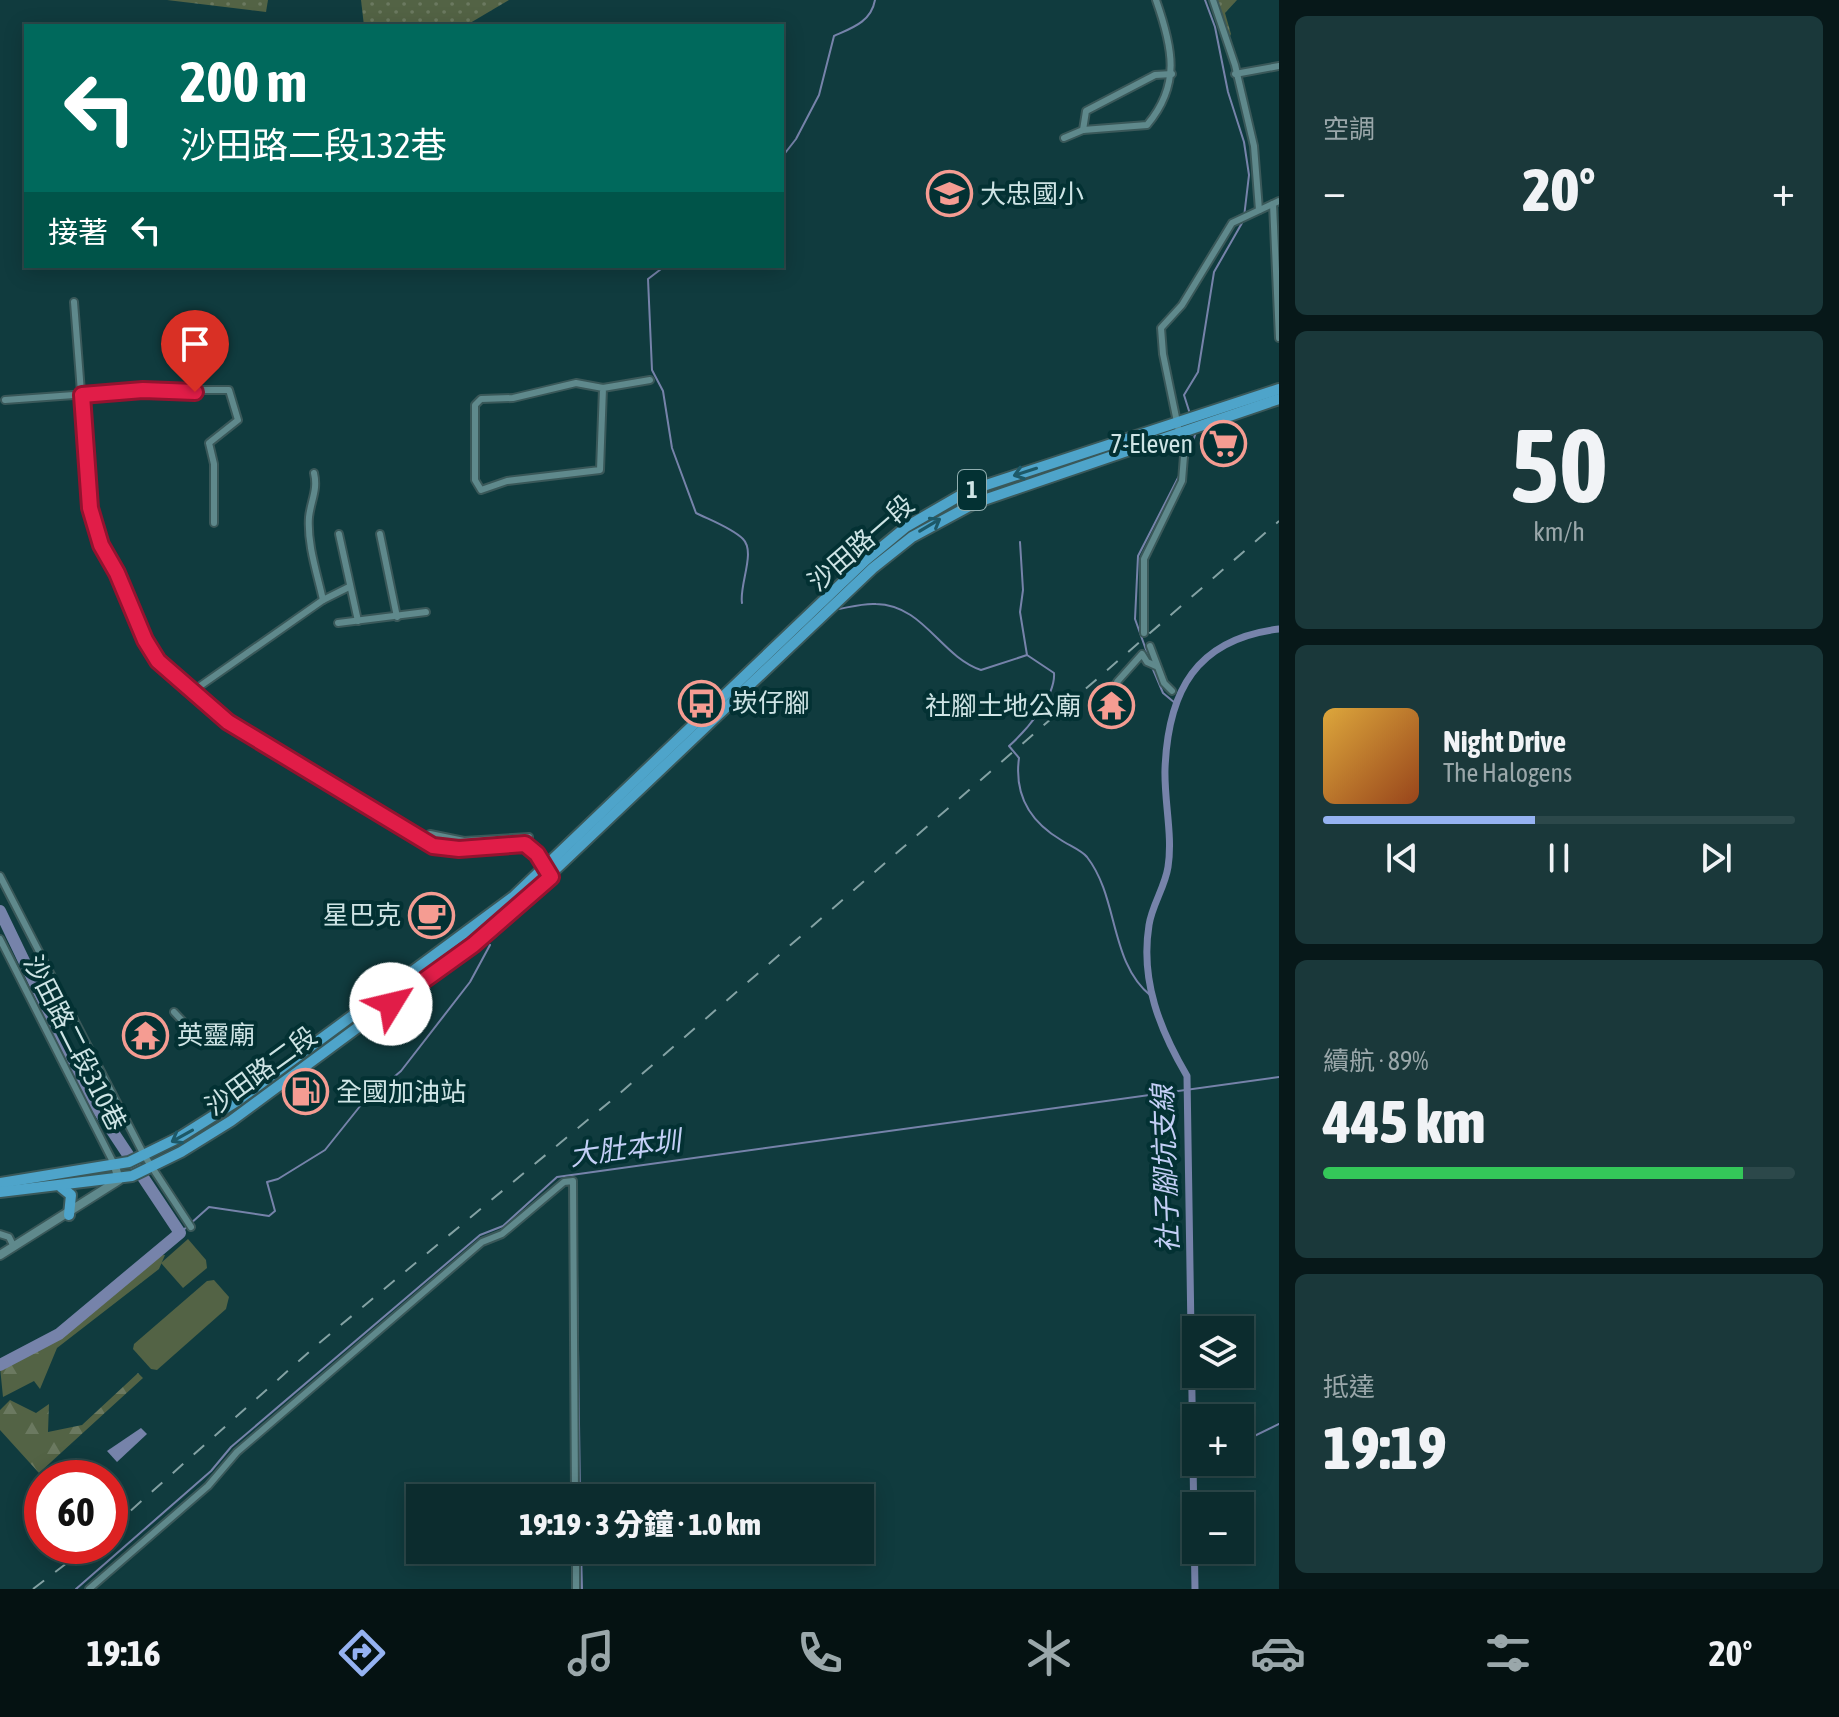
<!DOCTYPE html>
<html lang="zh-TW">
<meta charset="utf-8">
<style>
body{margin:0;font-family:"Asap Condensed","Noto Sans TC",sans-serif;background:#1a383a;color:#f1f3f6;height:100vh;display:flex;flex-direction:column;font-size:30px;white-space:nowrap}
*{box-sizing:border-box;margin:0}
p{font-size:26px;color:#9aa7aa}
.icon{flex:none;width:44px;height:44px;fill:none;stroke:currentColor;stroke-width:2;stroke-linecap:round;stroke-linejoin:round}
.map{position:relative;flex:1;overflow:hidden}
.sheet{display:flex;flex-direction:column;gap:16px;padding:16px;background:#071819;width:560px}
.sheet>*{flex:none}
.banner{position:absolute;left:24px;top:24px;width:760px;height:244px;border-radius:0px;box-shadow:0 4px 20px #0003,0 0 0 2px #2c484a;background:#00695c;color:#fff;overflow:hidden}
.buttons{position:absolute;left:1182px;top:1316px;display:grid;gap:16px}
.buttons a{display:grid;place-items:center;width:72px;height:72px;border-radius:0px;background:#0c2c2e;box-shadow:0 4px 20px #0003,0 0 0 2px #2c484a;font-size:40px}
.speed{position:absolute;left:24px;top:1460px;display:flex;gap:16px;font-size:40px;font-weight:700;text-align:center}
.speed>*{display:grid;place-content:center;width:104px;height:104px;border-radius:50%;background:#0c2c2e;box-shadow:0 4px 20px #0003,0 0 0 2px #2c484a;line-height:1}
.speed .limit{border:12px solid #d22;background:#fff;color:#111}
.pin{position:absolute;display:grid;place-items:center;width:68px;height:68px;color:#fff;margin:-82px -34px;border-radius:50% 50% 50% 0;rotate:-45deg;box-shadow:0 0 8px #0007}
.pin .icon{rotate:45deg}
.me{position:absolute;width:88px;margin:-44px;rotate:54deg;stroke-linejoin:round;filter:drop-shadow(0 0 6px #0008)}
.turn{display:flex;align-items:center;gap:28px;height:168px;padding:0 24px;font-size:36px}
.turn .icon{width:104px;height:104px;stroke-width:2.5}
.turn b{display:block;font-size:56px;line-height:68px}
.then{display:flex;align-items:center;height:76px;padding:0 24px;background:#0003;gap:16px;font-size:30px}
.big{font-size:60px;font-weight:800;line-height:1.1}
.sheet .tile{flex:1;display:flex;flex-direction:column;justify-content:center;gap:12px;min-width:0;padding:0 28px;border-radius:12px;background:#1a383a}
.sheet .dial{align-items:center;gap:0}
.dial b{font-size:104px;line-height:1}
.song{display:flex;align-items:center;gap:24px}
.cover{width:96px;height:96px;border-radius:12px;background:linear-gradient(135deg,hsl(40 70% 55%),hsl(20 70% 35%))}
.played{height:8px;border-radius:4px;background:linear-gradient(90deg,#95b2f1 45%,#2c484a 45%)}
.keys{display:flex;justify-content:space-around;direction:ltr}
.heat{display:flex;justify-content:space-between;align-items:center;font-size:44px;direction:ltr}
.charge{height:12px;border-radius:6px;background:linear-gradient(90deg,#34c759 89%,#2c484a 0)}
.trip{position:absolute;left:406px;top:1484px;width:468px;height:80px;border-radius:0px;background:#0c2c2e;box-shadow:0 4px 20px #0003,0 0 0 2px #2c484a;font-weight:800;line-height:80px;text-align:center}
.menu{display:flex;height:128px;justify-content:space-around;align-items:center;background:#051212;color:#9aa7aa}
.menu .icon{width:56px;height:56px}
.menu .selected{color:#95b2f1}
.menu b{font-size:36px;color:#f1f3f6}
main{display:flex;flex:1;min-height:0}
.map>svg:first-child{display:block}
</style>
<main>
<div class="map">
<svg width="1279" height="1589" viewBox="0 0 1279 1589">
<defs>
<pattern id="grass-dots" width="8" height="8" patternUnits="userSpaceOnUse" patternTransform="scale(2)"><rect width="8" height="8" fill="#536345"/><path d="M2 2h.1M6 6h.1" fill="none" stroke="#6b7960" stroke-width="1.8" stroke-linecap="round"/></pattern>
<pattern id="forest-firs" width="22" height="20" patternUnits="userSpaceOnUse" patternTransform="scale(2)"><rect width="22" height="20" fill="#536345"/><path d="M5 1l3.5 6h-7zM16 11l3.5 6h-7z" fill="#6b7960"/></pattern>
</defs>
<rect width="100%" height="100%" fill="#103b3e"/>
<g fill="url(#grass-dots)">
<path d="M167,0H268L266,12Z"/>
<path d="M361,0H509L465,26H364Z"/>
<path d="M1211,0H1237L1225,13L1231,34L1228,40Z"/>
</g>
<g fill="url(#forest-firs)">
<path d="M165,1255L159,1269L57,1348L40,1389L34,1381L3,1397L0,1367L46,1343L150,1256Z"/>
<path d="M138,1373L143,1378L39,1473L0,1430V1410L10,1400L36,1413L49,1404L48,1432L82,1425Z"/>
</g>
<g fill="#536345">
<path d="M188,1239L206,1260L207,1268L183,1288L161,1263Z"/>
<path d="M214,1280L229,1297L226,1309L157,1370L151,1369L133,1349L134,1344L207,1281Z"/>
</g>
<path fill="#7683aa" d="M141,1428L147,1434L117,1462L107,1451Z"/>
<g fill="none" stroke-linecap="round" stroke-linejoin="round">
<g stroke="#7683aa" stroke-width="2">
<path d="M1205,0L1215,27L1228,92L1244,142L1249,175L1244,217"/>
<path d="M782,157L796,139L819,95L834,36C852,28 871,22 875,0"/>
<path d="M665,266L648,279L652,370L663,391L672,448L696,513C710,520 732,528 743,539C756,552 739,585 742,603"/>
<path d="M1190,414L1184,395L1198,372L1214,272L1242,223"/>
<path d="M1187,459L1196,432"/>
<path d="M1020,542L1023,590L1020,612L1027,655"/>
<path d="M839,609C850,607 864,603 876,604C924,605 940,656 981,670L1027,655L1054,673C1056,696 1026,731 1009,746L1019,758C1014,795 1029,821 1061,840C1068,845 1081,850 1087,857C1119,898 1109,962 1151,996"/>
<path d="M1150,661L1135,619L1138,556L1181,472"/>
<path d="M1152,667L1163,693L1175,703"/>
<path d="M180,1233L209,1207L269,1216L275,1211L267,1182L278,1179L325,1150L361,1105L401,1071L470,982L490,945"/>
<path d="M577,1274L580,1498"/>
<path d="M1240,1443L1279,1424"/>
<path d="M581,1550L582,1589"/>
<path d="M76,1589L211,1471L231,1447L480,1235L503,1226L557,1177L1279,1077"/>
</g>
<path stroke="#7683aa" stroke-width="7" d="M1195,1589L1187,1076C1160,1030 1140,981 1149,925C1152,905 1165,887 1168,867C1173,836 1164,801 1165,769C1168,691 1196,639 1279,629"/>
<path stroke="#7683aa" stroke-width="12" d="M0,911L89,1096L180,1233L59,1334L0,1365"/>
<defs>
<g id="minor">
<path d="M1213,0L1235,65L1254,146L1259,210"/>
<path d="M1235,74L1279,66"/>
<path d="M1083,130L1086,111L1155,75L1172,74"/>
<path d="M1064,138L1083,130L1147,125C1181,85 1173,48 1156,0"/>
<path d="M1273,204L1279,338"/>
<path d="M74,302L90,508L101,545L117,573L145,640L158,661L228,722L433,846L459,849L525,844L546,867"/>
<path d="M603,388L600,470L507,481L481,490L475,480V405L481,399L513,398L576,383L603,388L650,380"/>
<path d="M5,400L143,390H229L238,420L209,443L214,464V523"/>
<path d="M314,473C318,490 311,500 309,517C307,544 317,573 323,600"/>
<path d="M339,534L358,621"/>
<path d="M380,534L397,617"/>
<path d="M338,623L426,612"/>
<path d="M1144,633V559L1182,481L1184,456L1163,354L1161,328L1182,305L1232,223L1279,201"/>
<path d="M1150,646L1164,683L1172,691"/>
<path d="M193,691L323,600L349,587"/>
<path d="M1120,701L1117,682L1142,654L1147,662L1156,666"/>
<path d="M430,834L464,841L529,837"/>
<path d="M0,876L144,1155L191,1227"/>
<path d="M0,939L115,1166"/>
<path d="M174,1012L191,1030"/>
<path d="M0,1234L9,1237L14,1247"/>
<path d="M576,1550V1589"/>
<path d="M89,1589L208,1486L237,1452L482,1242L502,1234L564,1182L573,1181L575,1498"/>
</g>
<path id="tertiary" d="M0,1255L119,1180L115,1166"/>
<g id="primary">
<path d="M0,1183L129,1162L180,1137L237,1101L513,897L866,560L906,527L968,491L1279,389"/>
<path d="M61,1187L71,1195L69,1215"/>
<path d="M0,1192L132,1176L181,1152L231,1121L499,923L873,568L912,537L975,503L1279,399"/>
</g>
</defs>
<use href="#minor" stroke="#3a5859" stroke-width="10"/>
<use href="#tertiary" stroke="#3a5859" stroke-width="12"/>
<use href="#primary" stroke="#3a5859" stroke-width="14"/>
<use href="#minor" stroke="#5f898c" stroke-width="6"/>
<use href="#tertiary" stroke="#5f898c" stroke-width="8"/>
<use href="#primary" stroke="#4ea4ca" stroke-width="10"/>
<g stroke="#84a2a4" stroke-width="2" stroke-dasharray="14 14" stroke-linecap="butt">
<path d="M110,1529L318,1344L619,1094L1279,521"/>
<path d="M33,1589L89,1546"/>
</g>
</g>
<defs><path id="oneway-shaft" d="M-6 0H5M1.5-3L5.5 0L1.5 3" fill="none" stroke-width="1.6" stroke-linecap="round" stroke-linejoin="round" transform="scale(2)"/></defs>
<g stroke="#1d5968">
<use href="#oneway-shaft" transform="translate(1025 472) rotate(162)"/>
<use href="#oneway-shaft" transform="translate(930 525) rotate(-31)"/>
<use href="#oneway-shaft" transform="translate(182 1136) rotate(151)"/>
</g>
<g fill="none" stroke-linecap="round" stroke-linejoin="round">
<defs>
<path id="route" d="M195,392L143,390L82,395L90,508L101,545L117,573L145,640L158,661L228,722L433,846L459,849L525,844L537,854L551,877L473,945L391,1004"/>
</defs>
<use href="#route" stroke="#92132f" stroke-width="20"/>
<use href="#route" stroke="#e11d48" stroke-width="14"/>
</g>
<defs>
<symbol id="school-ring" viewBox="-11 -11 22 22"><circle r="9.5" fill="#033133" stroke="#f59c92" stroke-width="1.5"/><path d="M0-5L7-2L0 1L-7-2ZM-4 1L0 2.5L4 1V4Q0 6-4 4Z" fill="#f59c92"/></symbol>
<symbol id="supermarket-ring" viewBox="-11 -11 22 22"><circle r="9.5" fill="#033133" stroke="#f59c92" stroke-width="1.5"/><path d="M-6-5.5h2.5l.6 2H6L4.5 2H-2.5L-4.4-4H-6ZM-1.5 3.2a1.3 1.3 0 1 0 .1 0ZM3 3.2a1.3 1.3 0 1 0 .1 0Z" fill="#f59c92"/></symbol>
<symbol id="bus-ring" viewBox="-11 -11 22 22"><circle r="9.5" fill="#033133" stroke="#f59c92" stroke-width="1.5"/><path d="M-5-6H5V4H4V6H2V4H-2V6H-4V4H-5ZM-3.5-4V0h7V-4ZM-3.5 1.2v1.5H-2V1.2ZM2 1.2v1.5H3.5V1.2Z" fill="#f59c92"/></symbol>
<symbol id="temple-ring" viewBox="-11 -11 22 22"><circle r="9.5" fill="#033133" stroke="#f59c92" stroke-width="1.5"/><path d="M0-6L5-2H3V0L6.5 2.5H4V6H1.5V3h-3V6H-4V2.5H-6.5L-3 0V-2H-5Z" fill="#f59c92"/></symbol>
<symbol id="cafe-ring" viewBox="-11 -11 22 22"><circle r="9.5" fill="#033133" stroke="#f59c92" stroke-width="1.5"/><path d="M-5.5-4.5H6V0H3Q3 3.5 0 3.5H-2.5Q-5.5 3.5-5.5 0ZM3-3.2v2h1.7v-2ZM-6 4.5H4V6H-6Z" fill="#f59c92"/></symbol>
<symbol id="fuel-ring" viewBox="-11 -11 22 22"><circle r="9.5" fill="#033133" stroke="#f59c92" stroke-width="1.5"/><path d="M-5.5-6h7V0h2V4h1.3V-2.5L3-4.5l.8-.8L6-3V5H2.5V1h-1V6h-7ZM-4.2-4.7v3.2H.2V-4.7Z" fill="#f59c92"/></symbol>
</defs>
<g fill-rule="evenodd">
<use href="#school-ring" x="924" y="168" width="51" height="51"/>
<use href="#supermarket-ring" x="1198" y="418" width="51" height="51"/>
<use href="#bus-ring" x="676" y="678" width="51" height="51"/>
<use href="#temple-ring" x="1086" y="680" width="51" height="51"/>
<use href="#cafe-ring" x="406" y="890" width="51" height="51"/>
<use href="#temple-ring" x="120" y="1010" width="51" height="51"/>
<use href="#fuel-ring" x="280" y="1066" width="51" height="51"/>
</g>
<g text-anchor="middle" stroke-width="8" stroke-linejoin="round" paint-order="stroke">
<rect fill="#033133" stroke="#91aeb0" stroke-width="2" x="958" y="470" width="28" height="40" rx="6"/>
<g font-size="24" font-weight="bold" fill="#cee4e5">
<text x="972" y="498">1</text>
</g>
<g font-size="26" fill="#cee4e5" stroke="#033133" text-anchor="start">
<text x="980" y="203">大忠國小</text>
<text x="1193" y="453" text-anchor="end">7-Eleven</text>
<text x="732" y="712">崁仔腳</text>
<text x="1081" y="715" text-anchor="end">社腳土地公廟</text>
<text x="401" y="924" text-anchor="end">星巴克</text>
<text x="177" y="1044">英靈廟</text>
<text x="336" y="1101">全國加油站</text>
</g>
<g font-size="26" fill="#cee4e5" stroke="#033133">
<text transform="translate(861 543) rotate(-41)" y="9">沙田路一段</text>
<text transform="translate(75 1043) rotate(63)" y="9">沙田路二段310巷</text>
<text transform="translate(261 1071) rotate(-36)" y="9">沙田路二段</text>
</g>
<g font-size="28" font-style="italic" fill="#c3cff6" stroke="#033133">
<text transform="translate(625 1148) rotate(-8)" y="10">大肚本圳</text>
<text transform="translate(1165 1169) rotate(-92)" y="10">社子腳坑支線</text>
</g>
</g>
</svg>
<div class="buttons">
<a><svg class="icon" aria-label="layers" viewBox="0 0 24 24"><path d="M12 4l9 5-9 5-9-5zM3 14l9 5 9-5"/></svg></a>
<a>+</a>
<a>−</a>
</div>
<div class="speed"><div class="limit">60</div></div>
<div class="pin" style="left:195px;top:392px;background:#d93025"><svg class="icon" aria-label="arrive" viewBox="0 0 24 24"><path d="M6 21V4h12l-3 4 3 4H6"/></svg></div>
<svg class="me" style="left:391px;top:1004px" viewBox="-20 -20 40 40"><circle r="19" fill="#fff"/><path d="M0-13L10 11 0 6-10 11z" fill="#e11d48"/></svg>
<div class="trip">19:19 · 3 分鐘 · 1.0 km</div>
<div class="banner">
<div class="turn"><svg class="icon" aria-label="left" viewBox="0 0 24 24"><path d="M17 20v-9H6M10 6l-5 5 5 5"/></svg><div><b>200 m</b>沙田路二段132巷</div></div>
<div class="then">接著<svg class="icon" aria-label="left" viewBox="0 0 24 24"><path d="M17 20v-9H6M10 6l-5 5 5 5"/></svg></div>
</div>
</div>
<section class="sheet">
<div class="tile"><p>空調</p>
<div class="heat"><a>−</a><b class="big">20°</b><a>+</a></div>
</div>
<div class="tile dial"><b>50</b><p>km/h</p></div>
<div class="tile">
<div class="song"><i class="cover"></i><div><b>Night Drive</b><p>The Halogens</p></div></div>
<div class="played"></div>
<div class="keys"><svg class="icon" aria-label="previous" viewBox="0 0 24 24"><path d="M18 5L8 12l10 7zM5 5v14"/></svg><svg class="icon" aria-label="pause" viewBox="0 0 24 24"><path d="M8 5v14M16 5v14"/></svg><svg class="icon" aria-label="next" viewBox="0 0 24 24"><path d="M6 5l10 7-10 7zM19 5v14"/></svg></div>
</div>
<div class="tile"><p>續航 · 89%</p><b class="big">445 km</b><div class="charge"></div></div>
<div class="tile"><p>抵達</p><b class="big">19:19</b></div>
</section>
</main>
<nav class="menu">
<b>19:16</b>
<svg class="icon selected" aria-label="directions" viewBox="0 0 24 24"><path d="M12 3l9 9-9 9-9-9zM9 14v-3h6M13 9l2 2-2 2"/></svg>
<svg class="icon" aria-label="music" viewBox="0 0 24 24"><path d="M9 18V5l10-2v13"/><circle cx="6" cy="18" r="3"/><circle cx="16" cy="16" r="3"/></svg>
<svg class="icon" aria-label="phone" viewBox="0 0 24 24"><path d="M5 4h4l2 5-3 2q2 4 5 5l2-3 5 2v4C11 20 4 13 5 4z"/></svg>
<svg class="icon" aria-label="climate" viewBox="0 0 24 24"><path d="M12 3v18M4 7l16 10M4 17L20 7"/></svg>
<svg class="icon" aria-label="car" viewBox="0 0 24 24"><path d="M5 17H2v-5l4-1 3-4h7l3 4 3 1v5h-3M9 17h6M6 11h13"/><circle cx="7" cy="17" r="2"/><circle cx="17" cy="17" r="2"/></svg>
<svg class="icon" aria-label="filters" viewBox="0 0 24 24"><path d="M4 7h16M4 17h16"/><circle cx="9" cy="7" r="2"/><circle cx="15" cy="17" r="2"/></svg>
<b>20°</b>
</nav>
